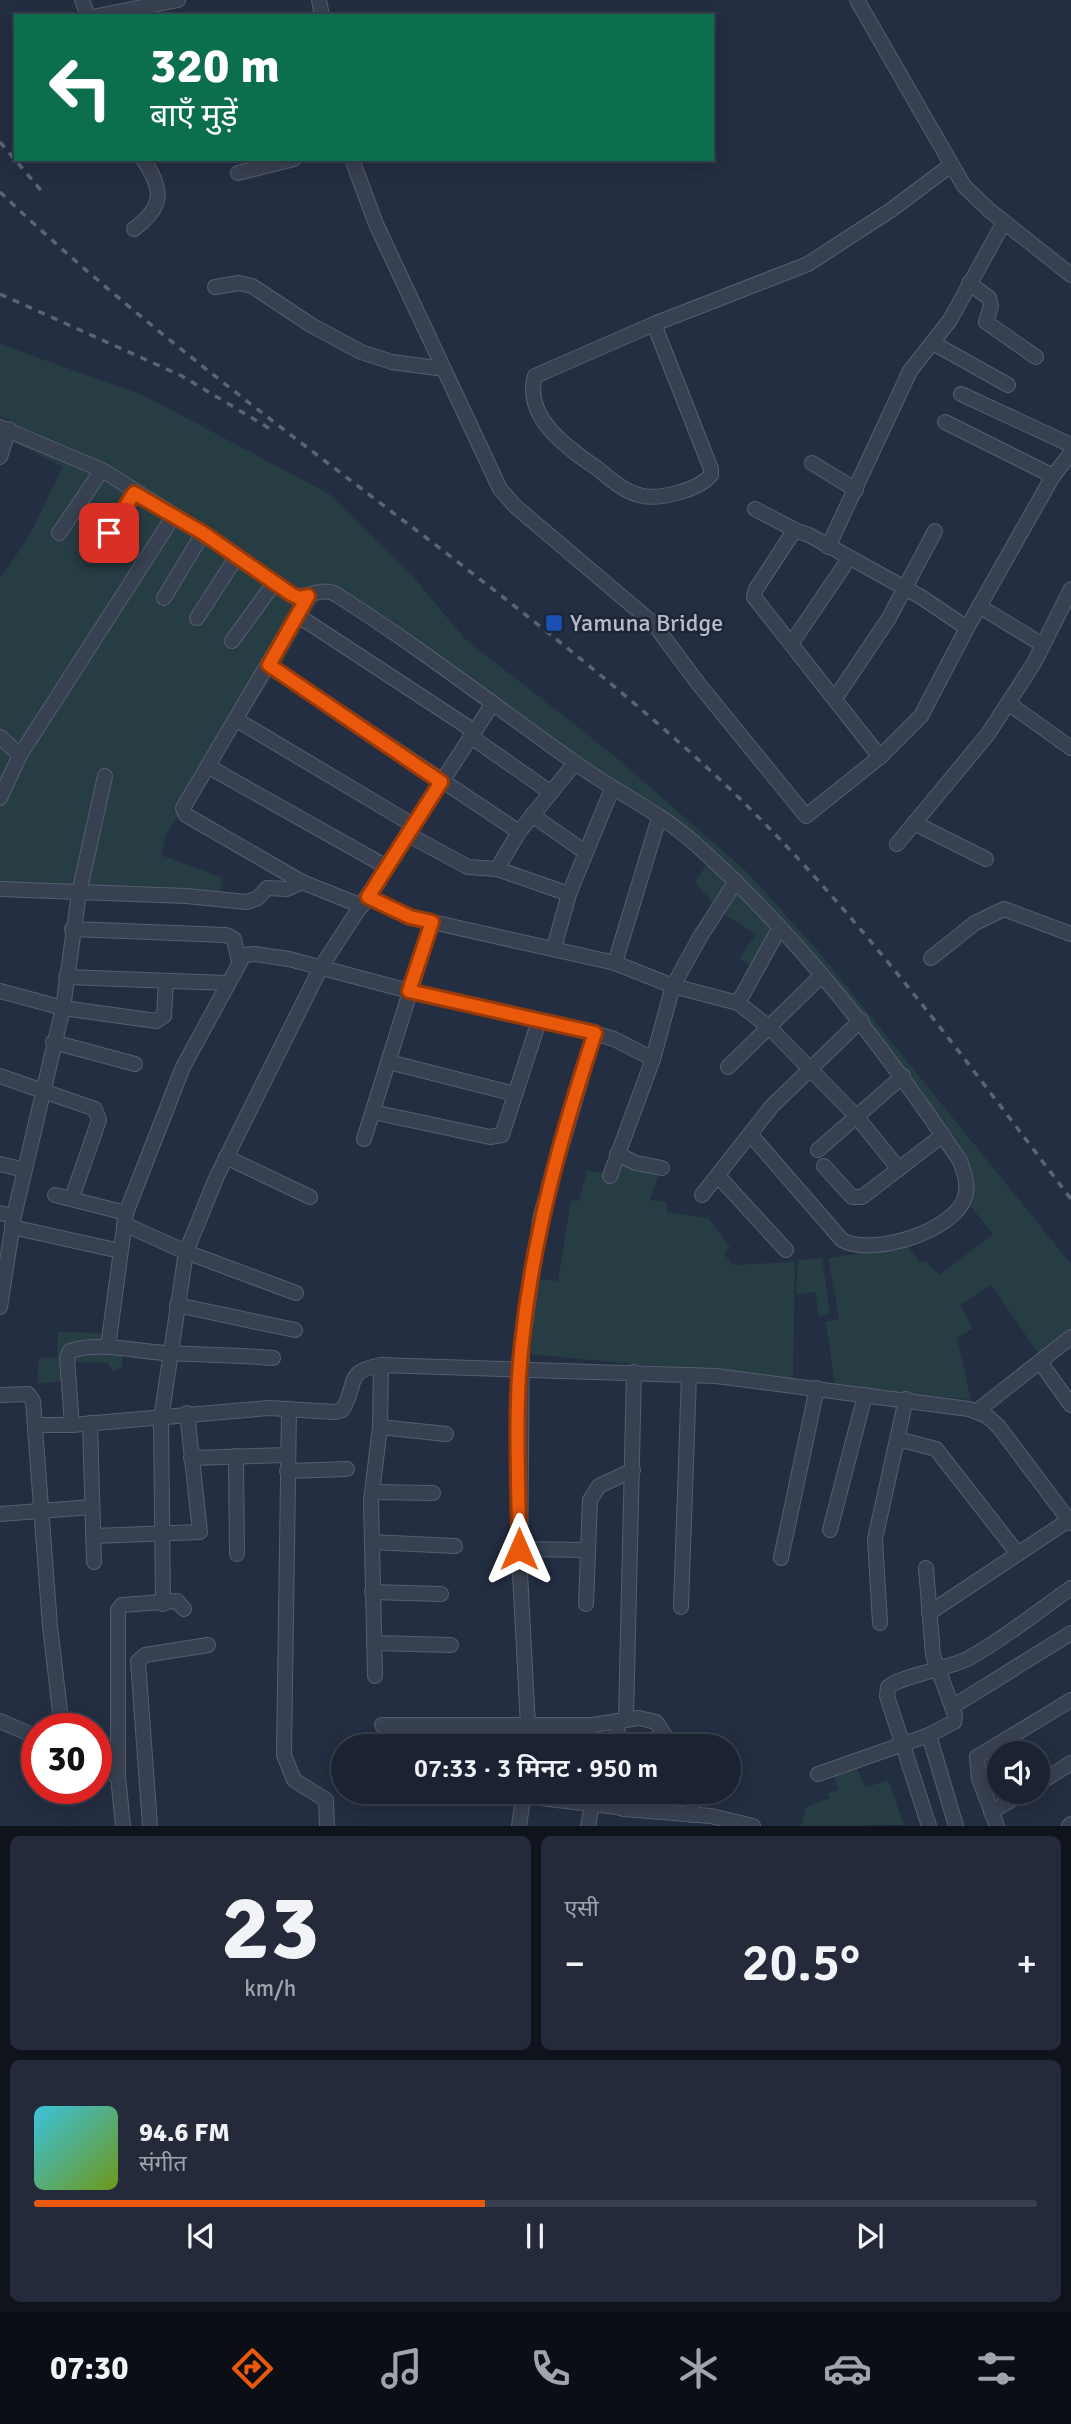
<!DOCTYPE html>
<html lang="hi">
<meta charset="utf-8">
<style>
body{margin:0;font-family:Signika,"Noto Sans Devanagari",sans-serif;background:#242a3a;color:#f1f3f6;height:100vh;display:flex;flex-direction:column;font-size:26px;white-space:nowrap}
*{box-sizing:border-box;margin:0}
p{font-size:23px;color:#a0a4ac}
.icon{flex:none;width:38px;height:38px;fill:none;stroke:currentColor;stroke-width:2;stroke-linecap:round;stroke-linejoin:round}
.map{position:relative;height:1826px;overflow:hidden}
.side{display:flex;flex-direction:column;gap:10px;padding:10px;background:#0f131c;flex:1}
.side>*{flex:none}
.banner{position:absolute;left:14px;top:14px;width:700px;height:147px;border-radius:0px;box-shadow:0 4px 18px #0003,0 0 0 2px #393f4d;background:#0b6e4f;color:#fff;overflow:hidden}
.buttons{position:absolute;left:987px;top:1741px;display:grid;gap:14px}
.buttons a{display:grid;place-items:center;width:63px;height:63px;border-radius:50%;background:#1b2232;box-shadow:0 4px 18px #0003,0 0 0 2px #393f4d;font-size:35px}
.speed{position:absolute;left:21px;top:1713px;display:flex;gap:14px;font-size:35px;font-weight:700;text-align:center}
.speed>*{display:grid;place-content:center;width:91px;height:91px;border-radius:50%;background:#1b2232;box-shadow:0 4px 18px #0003,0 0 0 2px #393f4d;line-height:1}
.speed .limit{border:10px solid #d22;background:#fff;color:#111}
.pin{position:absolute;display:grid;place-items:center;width:60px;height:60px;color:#fff;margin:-30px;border-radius:14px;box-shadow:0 4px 10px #0006}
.me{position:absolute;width:77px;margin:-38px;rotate:0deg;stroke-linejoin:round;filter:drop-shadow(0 0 5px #0008)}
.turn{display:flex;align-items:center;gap:24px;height:147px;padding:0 21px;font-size:32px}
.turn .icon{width:91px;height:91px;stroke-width:2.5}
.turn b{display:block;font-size:49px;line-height:60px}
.big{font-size:52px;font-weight:600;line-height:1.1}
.side .widget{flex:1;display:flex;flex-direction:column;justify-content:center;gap:10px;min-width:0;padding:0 24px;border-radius:10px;background:#242a3a}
.side .dial{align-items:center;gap:0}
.dial b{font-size:91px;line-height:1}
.song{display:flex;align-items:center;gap:21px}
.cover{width:84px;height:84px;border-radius:10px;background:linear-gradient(135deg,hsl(190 70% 55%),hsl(80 70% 35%))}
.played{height:7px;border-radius:4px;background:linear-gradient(90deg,#ea580c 45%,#393f4d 45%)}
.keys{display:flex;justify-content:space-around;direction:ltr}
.heat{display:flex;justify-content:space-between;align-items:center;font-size:38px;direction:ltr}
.side .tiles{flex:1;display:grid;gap:10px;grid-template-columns:1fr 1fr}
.widget:last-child{grid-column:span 2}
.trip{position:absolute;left:331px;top:1734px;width:410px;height:70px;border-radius:35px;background:#1b2232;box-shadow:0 4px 18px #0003,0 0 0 2px #393f4d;font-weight:600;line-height:70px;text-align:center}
.tab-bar{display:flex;height:112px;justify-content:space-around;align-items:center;background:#0b0e14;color:#a0a4ac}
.tab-bar .icon{width:49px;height:49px}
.tab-bar .on{color:#ea580c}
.tab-bar b{font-size:32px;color:#f1f3f6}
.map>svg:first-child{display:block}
</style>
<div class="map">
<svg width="1071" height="1826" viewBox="0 0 1071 1826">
<rect width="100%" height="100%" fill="#242e42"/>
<g fill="#263d43">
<path d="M0,344L145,396L329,494L411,574L465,639L611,753L748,873L818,951L1071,1264V1329L1038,1353L991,1285L960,1305L973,1328L957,1338L971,1400L835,1386L826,1322L839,1319L828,1258L882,1250L883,1252L907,1245L920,1263L926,1261L939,1275L993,1234L958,1191L961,1170L856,1019L781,940L760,970L739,959L756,934L721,913L695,882L709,861L361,614L351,612L321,596L285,658L166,834L161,855L223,878L219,897L0,892V578L28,538L63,467L15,443L12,420L0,416Z"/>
<path d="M620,1161L659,1174L650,1200L667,1202V1212L708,1218L730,1247L724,1254L733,1265L795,1262L793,1379L528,1354L538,1279L558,1281L571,1200L579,1201L587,1170L616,1176Z"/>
<path d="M822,1258L830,1313L819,1316L815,1292L796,1295L798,1260Z"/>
<path d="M58,1332L102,1333V1350L123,1352L122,1367L112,1372L108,1363L75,1362L64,1368L63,1381L37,1384L39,1358L57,1357Z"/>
<path d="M856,1767L865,1788L888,1780L904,1825L801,1826L806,1807L830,1798L828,1793L838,1790L834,1773Z"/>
</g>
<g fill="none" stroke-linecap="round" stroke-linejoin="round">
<defs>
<g id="minor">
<path d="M82,0L88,16"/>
<path d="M319,0L322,16"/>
<path d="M857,0L964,186L989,210L1071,275"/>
<path d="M97,16L178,0"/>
<path d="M352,159L376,224L500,489L516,507L654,624L697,682L806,816L880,757L921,716L967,628L1053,476L1071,453"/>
<path d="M238,173L294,159"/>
<path d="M134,229C165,206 163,189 143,159"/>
<path d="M969,283L989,298L991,306L986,322L1036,357"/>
<path d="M215,287L239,283L252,286L311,325L361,352L392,362L444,369"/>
<path d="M654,324L711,469V475C699,490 657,501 639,495C624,491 610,479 598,469C569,449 523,418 535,376L654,324L808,264L891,210L951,165"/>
<path d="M933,343L1008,385"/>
<path d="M961,394L1071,445"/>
<path d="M945,422L1053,476"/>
<path d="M0,427L102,470L203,533L291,594C308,601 320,585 337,595C419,647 495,706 574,762C612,790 658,811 693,842C797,934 883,1046 960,1161C964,1172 969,1186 965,1197C955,1231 872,1257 842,1240L750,1134"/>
<path d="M0,457L9,429"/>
<path d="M812,463L856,490"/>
<path d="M755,509L797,531"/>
<path d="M59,533L102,470"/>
<path d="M828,547L910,371L950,320L1004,222"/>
<path d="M96,553L134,493"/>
<path d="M308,596L183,808L186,815L302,882L362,906"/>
<path d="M164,598L203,533"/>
<path d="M979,606L1043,645"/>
<path d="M297,615L474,731"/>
<path d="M197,618L237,556"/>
<path d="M232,641L275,582"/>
<path d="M791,644L848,560"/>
<path d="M269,665L519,832"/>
<path d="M836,697L889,618L935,531"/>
<path d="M1008,703L1071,748"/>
<path d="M237,720L413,825"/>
<path d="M470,736L550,792"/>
<path d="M0,737L20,755"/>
<path d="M880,757L754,597L756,589L792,534L797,531L809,535L921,597L967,628"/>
<path d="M209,767L385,866"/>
<path d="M0,798L20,755L173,517"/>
<path d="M532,815L585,852"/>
<path d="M914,823L986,859"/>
<path d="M407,834L468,867L497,869L519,832L575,763"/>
<path d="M897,844L988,734L1034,663L1071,589"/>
<path d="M497,869L569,894"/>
<path d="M0,889L186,896L247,902L258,898L267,888L287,889L302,882"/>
<path d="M368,897L410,917L615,963L673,986L738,1003L769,1027L856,1116L899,1169"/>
<path d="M72,929L226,935L234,939L239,962"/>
<path d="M554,948L569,894L612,789"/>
<path d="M931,958L975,923L1004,909L1071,934"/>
<path d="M615,963L659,818"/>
<path d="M66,977L227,983"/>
<path d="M0,991L63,1008L156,1021L164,1016L166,981"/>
<path d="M738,1003L779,929"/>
<path d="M53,1042L135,1064"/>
<path d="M389,1062L515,1094"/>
<path d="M728,1067L821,976"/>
<path d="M0,1076L95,1109L99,1120L72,1198"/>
<path d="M373,1112L490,1137L502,1135L539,1021"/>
<path d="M364,1139L432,922"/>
<path d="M818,1150L903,1076"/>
<path d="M617,1154L636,1163L662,1168"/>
<path d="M226,1157L310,1197"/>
<path d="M0,1164L25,1170"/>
<path d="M824,1166L852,1197H862L943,1135"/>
<path d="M610,1176L653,1059L673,986L700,937L736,881"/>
<path d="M719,1177L786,1250"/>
<path d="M55,1195L126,1213"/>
<path d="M702,1195L772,1106L861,1020"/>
<path d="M0,1213L14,1216"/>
<path d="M124,1224L186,1252L296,1293"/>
<path d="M12,1227L120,1251"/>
<path d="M177,1305L295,1330"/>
<path d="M0,1307L14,1216L63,1008L79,893L105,776"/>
<path d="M108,1347L126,1213L183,1067L244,955L254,954L289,959L409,991L576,1028L614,1039L653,1059"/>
<path d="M1040,1362L1071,1405"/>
<path d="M0,1395L28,1394L33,1401L50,1626L62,1729"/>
<path d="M289,1409L284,1755L294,1780L326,1800L327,1826"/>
<path d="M977,1411L1071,1337"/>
<path d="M90,1423L94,1562"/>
<path d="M35,1425H72L269,1408L335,1412L342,1410C359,1385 342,1372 381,1365L716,1376L969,1409L987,1416L999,1427L1071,1523"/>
<path d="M72,1425L67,1358L70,1351C102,1341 136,1352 168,1353C203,1355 238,1355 273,1358"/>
<path d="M380,1427L446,1434"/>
<path d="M898,1439L936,1449L1018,1554"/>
<path d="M236,1456L237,1554"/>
<path d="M191,1458L287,1455"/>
<path d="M287,1471L347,1469"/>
<path d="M373,1492L433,1493"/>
<path d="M0,1514L92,1507"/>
<path d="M830,1530L865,1395"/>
<path d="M93,1536L200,1532L187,1413"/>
<path d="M372,1542L455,1546"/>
<path d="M519,1549L588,1550"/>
<path d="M781,1558L817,1388"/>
<path d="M372,1592L441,1594"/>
<path d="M163,1604L161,1419L186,1252L217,1176L321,967L493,703"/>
<path d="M586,1604L590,1500L599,1486L633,1470"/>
<path d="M681,1607L689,1375"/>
<path d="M929,1613L1069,1520"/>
<path d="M880,1623L875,1539L906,1399"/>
<path d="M374,1643L451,1645"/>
<path d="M375,1676L371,1501L380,1427L381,1365"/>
<path d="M952,1707L1071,1633"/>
<path d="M626,1719L634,1372"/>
<path d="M0,1721L37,1737"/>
<path d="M382,1725H592L639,1718L656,1722L672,1746"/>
<path d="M929,1735L956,1826"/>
<path d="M529,1746L520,1573L522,1343L541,1215L595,1033"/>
<path d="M617,1746L618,1721"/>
<path d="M96,1766L118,1776L123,1826"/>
<path d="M818,1774L929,1735L954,1722L955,1715L933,1655L926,1568"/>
<path d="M118,1776V1610L122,1605L177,1601L184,1609"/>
<path d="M1038,1784L1071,1763"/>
<path d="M613,1792L617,1807L624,1809L711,1816L753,1826"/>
<path d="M691,1792L693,1815"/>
<path d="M523,1796L617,1807"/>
<path d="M991,1812L1024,1792"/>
<path d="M150,1826L138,1661L145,1655L208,1645"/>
<path d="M519,1826L524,1792"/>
<path d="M588,1826L592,1805"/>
<path d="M929,1826L887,1696L888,1687C900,1676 948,1669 969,1658C1004,1639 1038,1611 1071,1588"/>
<path d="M997,1826L979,1779L977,1757L1071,1700"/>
<path d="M1069,1826L1071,1824"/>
</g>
</defs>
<use href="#minor" stroke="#565e6f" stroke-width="16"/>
<use href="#minor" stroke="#384152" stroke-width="14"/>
<g stroke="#5a6479" stroke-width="3.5" stroke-dasharray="7 7" stroke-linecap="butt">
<path d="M0,142L44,194"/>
<path d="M0,192C218,400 479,560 702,763C843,891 956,1048 1071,1199"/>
<path d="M0,294L182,376L272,430"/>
</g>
</g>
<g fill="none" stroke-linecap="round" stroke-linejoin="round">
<defs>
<path id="route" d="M109,533L134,493L203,533L291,594L299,598L308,596L269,665L441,782L368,897L410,917L432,922L409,991L595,1033C561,1135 533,1236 522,1342C514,1410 519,1481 519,1549"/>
</defs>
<use href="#route" stroke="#983908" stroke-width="18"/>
<use href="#route" stroke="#ea580c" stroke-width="12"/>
</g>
<rect fill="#1a4fb4" stroke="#1d2537" stroke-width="2.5" x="545" y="614" width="18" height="18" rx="3.5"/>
<g text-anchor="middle" stroke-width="5" stroke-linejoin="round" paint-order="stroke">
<g font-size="24" fill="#b5bccc" stroke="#1d2537" text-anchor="start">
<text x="570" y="631">Yamuna Bridge</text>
</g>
</g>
</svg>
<div class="buttons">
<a><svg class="icon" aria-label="sound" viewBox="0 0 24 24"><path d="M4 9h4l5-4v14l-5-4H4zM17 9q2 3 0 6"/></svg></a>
</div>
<div class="speed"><div class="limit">30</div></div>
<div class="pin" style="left:109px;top:533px;background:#d93025"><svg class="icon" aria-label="arrive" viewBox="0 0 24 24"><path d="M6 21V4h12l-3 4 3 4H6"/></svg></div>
<svg class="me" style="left:519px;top:1549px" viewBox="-20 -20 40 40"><path d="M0-17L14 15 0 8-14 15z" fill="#ea580c" stroke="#fff" stroke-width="4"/></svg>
<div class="trip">07:33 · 3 मिनट · 950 m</div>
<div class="banner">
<div class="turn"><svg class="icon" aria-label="left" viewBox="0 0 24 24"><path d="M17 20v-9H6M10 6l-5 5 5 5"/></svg><div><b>320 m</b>बाएँ मुड़ें</div></div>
</div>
</div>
<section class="side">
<div class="tiles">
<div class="widget dial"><b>23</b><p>km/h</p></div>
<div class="widget"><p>एसी</p>
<div class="heat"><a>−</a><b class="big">20.5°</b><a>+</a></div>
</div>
<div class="widget">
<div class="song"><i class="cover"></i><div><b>94.6 FM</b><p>संगीत</p></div></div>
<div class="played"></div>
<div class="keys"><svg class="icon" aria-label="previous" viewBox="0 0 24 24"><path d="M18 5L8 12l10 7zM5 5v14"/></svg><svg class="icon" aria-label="pause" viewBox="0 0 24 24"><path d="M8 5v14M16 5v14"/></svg><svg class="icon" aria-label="next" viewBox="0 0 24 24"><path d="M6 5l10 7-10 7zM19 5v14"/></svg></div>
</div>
</div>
</section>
<nav class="tab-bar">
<b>07:30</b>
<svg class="icon on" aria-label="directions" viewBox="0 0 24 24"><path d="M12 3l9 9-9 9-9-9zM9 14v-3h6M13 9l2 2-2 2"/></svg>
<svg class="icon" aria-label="music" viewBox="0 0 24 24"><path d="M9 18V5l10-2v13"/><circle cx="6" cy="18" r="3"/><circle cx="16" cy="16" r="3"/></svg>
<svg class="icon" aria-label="phone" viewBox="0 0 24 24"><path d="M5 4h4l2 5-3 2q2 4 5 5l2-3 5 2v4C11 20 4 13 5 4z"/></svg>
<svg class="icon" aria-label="climate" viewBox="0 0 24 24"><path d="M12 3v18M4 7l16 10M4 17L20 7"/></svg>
<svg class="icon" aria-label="car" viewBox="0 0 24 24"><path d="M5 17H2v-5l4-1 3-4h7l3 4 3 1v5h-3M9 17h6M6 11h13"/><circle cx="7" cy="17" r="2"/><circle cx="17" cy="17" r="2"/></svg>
<svg class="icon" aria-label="filters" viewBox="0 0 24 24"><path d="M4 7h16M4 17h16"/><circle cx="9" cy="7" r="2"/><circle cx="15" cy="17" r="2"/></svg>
</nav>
